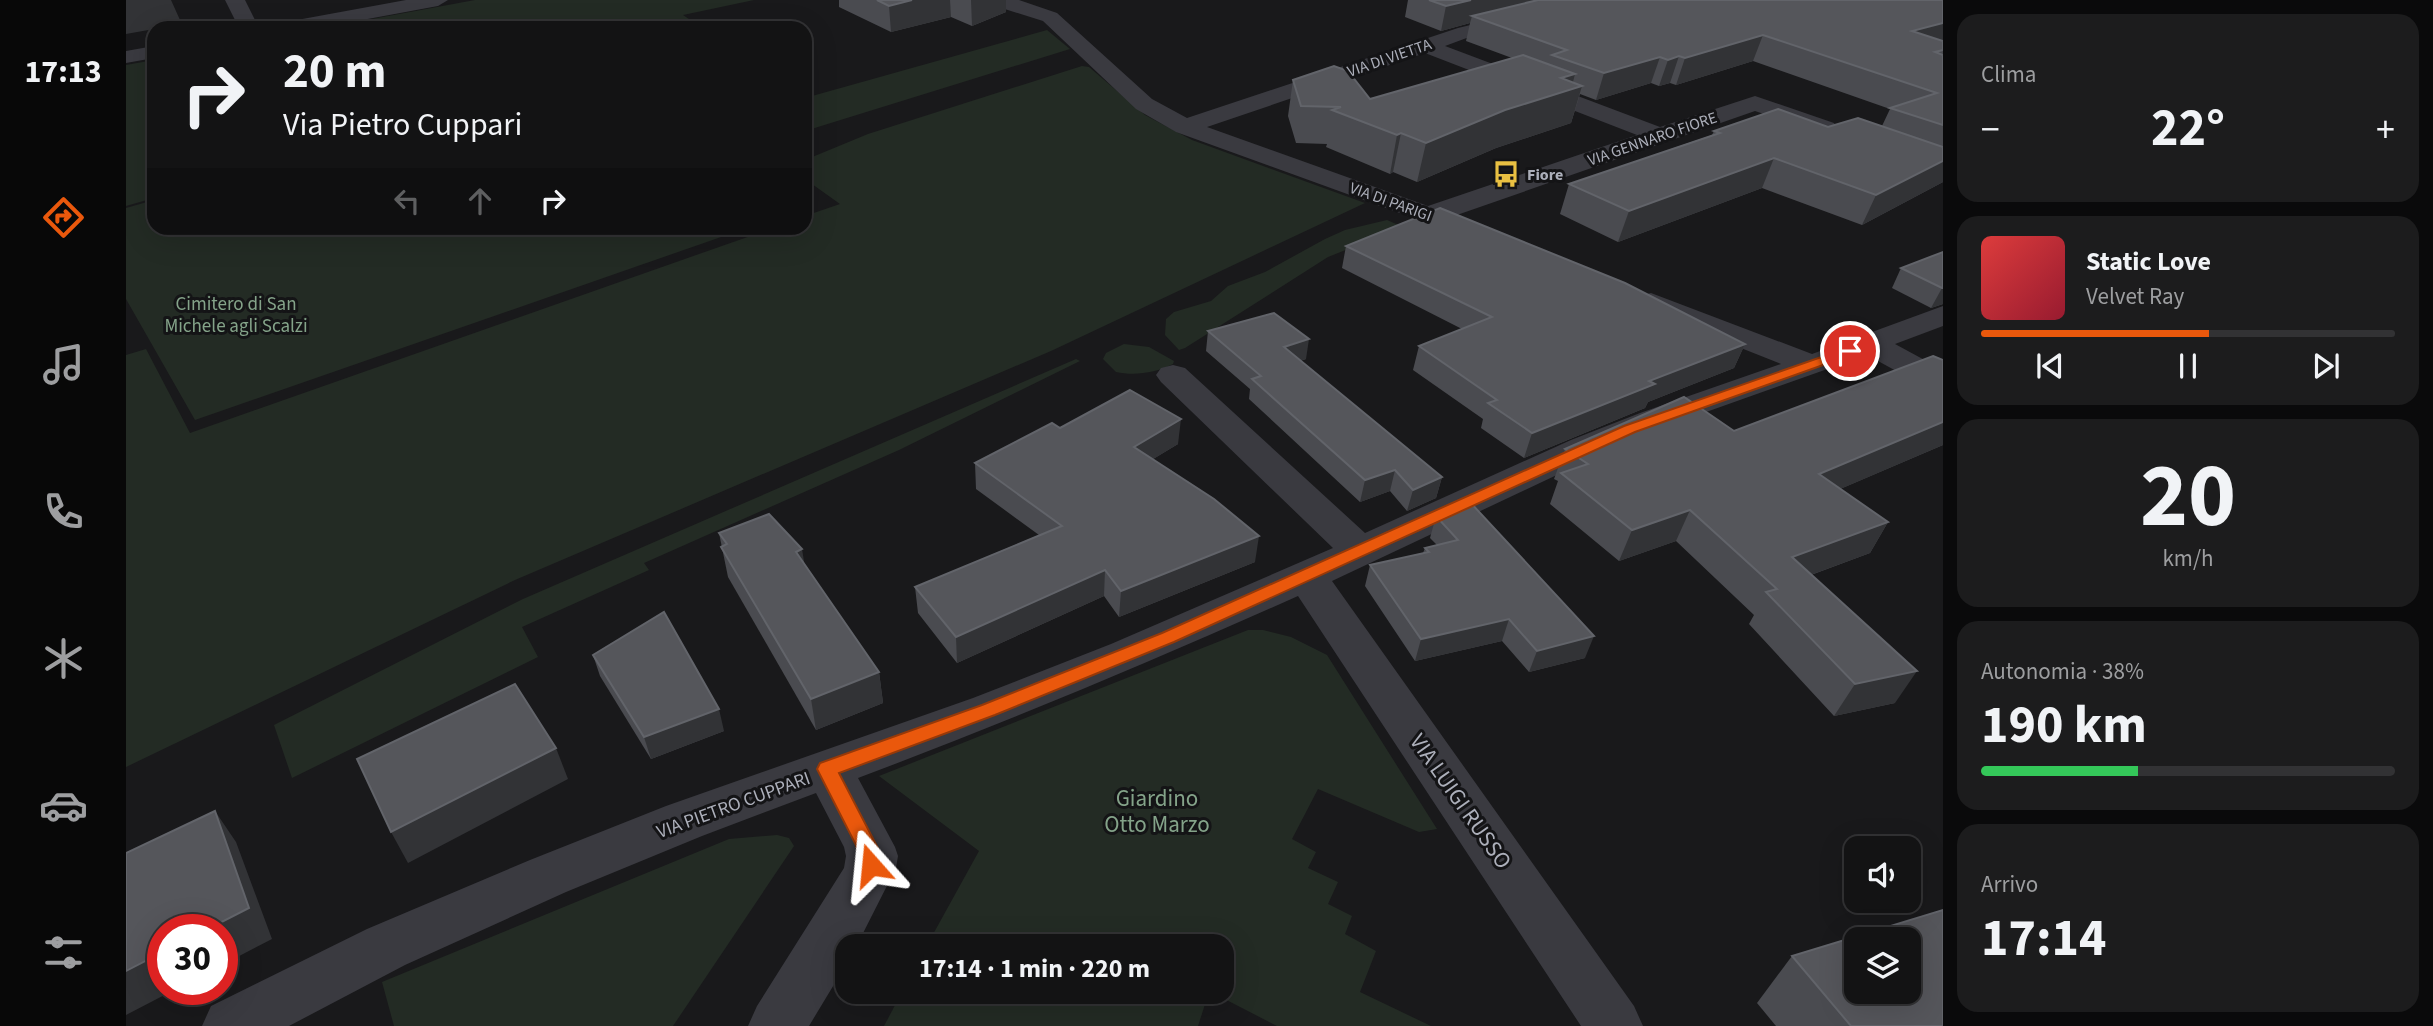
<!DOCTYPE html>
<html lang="it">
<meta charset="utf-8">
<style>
body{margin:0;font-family:"Source Sans 3",sans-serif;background:#1c1c1d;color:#f1f3f6;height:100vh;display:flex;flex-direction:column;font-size:26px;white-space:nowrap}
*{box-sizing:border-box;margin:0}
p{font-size:23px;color:#9d9ea0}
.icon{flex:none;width:38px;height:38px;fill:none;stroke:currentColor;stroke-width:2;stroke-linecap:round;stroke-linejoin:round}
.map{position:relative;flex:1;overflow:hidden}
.details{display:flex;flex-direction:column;gap:14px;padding:14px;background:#0a0a0b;width:490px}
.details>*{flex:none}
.guide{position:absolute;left:21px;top:21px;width:665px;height:214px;border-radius:21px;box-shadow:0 7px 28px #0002,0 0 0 2px #323234;background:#131314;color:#f1f3f6;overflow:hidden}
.tools{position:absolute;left:1718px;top:836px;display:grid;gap:14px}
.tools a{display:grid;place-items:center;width:77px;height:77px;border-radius:14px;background:#131314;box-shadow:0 7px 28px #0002,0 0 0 2px #323234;font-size:35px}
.speed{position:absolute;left:21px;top:914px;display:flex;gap:14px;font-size:35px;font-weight:700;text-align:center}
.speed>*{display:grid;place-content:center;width:91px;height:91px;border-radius:50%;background:#131314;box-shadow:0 7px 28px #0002,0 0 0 2px #323234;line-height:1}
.speed .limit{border:10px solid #d22;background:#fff;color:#111}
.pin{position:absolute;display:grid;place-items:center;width:60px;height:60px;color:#fff;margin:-30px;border:4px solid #fff;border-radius:50%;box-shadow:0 2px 7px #0007}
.me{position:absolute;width:77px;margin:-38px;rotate:342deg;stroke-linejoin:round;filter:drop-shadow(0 0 5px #0008)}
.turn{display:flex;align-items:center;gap:24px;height:147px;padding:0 21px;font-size:32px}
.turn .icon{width:91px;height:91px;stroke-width:2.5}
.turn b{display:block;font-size:49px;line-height:60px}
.lanes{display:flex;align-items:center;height:66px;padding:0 21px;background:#0003;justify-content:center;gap:35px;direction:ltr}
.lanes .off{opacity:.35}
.big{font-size:52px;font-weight:700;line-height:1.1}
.details .tile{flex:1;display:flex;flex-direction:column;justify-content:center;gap:10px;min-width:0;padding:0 24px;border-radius:21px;background:#1c1c1d}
.details .dial{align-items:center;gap:0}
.dial b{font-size:91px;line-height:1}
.song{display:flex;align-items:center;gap:21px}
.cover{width:84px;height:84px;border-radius:10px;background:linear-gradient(135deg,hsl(0 70% 55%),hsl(350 70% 35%))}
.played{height:7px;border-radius:4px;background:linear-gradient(90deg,#ea580c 55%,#323234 55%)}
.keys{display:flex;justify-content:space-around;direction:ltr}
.heat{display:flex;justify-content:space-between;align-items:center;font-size:38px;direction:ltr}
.charge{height:10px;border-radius:5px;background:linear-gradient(90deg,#34c759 38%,#323234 0)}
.trip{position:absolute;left:709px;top:934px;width:399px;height:70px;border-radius:21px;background:#131314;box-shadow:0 7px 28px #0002,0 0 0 2px #323234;font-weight:700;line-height:70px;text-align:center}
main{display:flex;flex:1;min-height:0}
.tab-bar{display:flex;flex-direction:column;width:126px;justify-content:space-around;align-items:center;background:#080808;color:#9d9ea0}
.tab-bar .icon{width:49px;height:49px}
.tab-bar .active{color:#ea580c}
.tab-bar b{font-size:32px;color:#f1f3f6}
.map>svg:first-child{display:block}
</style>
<main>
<nav class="tab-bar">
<b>17:13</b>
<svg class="icon active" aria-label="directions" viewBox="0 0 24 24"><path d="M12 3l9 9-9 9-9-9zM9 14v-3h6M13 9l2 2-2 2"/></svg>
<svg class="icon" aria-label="music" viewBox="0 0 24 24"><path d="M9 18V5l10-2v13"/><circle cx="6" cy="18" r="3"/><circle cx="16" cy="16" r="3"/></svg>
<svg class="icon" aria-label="phone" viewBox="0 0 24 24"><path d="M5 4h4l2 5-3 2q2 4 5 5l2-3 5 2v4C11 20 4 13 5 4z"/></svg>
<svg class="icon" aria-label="climate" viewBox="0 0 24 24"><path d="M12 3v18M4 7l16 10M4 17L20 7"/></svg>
<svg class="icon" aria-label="car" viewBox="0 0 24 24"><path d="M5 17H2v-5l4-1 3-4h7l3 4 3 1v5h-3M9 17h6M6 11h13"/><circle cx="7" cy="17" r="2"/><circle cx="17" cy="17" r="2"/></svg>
<svg class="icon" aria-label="filters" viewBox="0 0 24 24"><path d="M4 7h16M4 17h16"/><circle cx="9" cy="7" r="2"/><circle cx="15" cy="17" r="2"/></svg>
</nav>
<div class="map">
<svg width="1817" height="1026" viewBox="0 0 1817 1026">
<rect width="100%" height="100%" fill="#19191b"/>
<g fill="#232b24">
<path d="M349,0H628L557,15L576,28H197Z"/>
<path d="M921,30L944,49L679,131V98Z"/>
<path d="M28,60V198L0,206V65Z"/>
<path d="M956,66L963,67L1019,115L1066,140L1239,203L925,351L389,580L0,767V355L20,349L64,433L647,228H679V216L714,204L679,179V160L742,134Z"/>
<path d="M28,200V228H621L69,420L0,299V208Z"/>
<path d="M1261,220L1277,227L1202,257L1059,348L1053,350L1039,335L1040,319L1048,312L1085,301L1102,286L1139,272L1199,239L1219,230Z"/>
<path d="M998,344L1023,347L1048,361L1047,364C1029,373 1009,376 990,372L977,359L980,353Z"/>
<path d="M950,359L954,361L773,450L518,563L523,570L396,627L412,657L166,778L148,725L397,599Z"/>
<path d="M1122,630H1137L1165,637L1201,655L1311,829L1293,832L1192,789L1166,839L1190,852L1182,868L1212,882L1202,904L1226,916L1219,934L1250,951L1234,992L1305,1026H1151L1085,992H1096V947H800L853,851L753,776Z"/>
<path d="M651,835L663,838L668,846L547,1026H268L256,982L603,839Z"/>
<path d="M776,992H1083L1072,1026H758Z"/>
</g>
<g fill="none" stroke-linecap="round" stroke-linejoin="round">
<g fill="#3a3a40" fill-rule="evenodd">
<path d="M99,0H119L133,28H113Z"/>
<path d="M280,0H322L312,6L193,28H150L153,24L160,22Z"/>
<path d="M860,0H893L931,13L1026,99L1061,118L1332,28L1447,0H1481L1478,4L1346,36L1319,46L1534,127L1629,96L1708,123L1711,128L1708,133L1699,135L1629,111L1328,216L1358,226L1362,232L1358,238L1348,240L1050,132L1010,109L917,21L863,4ZM1299,53L1511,135L1302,206L1081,127Z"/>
<path d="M28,46V58L0,63V51Z"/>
<path d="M1525,293L1686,354L1817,306V326L1769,344L1817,370V393L1805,390L1741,355L1538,427L1471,456L1206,581L1508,1006L1517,1026H1455L1172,596C1027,661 881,722 732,778L769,847L772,856L770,868L730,947H721V963L683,1026H622L631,1006L718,868L720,856L718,847L690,793L576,836L440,892L279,965L163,1026H76L85,1006L241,929L404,860L540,806L847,698L985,644L1207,548L1035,382L1030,375L1035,368L1047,365L1059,368L1239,533L1445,440L1514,413L1655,364L1514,308L1510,302L1514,296Z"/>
</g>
</g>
<g fill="#4a4b50">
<path d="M713,0H880V12L846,26L825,17L765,32L713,7Z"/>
<path d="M1282,0H1817V182L1736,225L1636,188L1492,242L1434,214L1443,184L1586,135L1588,131L1756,126L1764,109L1627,61L1550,85L1544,83L1533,86L1525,83L1470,100L1454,94L1445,123L1370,148L1291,182L1267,172L1264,174L1200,147L1201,144L1170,143L1162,116L1167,80L1244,99L1386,58L1340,41L1344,23L1315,31L1279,17Z"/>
<path d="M1220,246L1619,344L1608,368L1522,402L1519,408L1398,458L1355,428L1357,419L1287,370L1293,346L1336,329L1216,268Z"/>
<path d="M1817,252V304L1805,308L1766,288L1775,268Z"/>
<path d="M1082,331L1180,359L1174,361L1316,477L1310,498L1281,511L1264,491L1234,502L1123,399L1124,389L1080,351Z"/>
<path d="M1817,360V445L1714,489L1762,522L1744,553L1685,575L1769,703L1708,716L1623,624L1628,615L1550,541L1493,561L1424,504L1432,481L1428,479L1439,449L1608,431Z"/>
<path d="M934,428L1052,444L1027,459L1129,562L993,617L978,596L831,663L792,613L789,587L913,535L850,489L849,463Z"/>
<path d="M1310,516L1459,658L1403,672L1376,641L1289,661L1239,586L1244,565L1297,553L1299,548L1311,545L1304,538Z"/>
<path d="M593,533L678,563L753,672L757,703L690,730L602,577Z"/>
<path d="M467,655L598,731L525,759L474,676Z"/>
<path d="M1666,956L1817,1026H1650L1631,1003Z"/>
</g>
<g fill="#323336">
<path d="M0,0H45L54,20L35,25V28H28V29L0,34Z"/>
<path d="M786,0H824L825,17L765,32L763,6Z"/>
<path d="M845,0H880V12L846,26Z"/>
<path d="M1345,0H1436L1346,16L1344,23L1315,31L1320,6Z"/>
<path d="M1817,23V46L1786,31Z"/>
<path d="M1637,35L1627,61L1550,85L1559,58Z"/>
<path d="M1553,56L1544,83L1533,86L1542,60Z"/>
<path d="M1534,57L1525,83L1470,100L1478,73Z"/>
<path d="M1449,74L1445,90L1456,86L1445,123L1370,148L1291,182L1300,143L1435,78Z"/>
<path d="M1275,133L1267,172L1264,174L1271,135Z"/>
<path d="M1648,158L1636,188L1492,242L1503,211Z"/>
<path d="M1817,161V182L1736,225L1750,195Z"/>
<path d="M1816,288H1817V304L1805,308Z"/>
<path d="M1183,339L1180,359L1154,367L1158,347Z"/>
<path d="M1619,344L1608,368L1522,402L1519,408L1398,458L1406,433L1523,381Z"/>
<path d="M1055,419L1052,444L1006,472L1008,447Z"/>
<path d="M1817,422V445L1677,505L1693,474Z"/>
<path d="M1269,470L1264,491L1234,502L1239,480Z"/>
<path d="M1316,477L1310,498L1281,511L1287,490Z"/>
<path d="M1564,510L1550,541L1493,561L1506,530Z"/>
<path d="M1762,522L1744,553L1649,588L1666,557Z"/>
<path d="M1133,536L1129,562L993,617L995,591Z"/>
<path d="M676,549L681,580L670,552Z"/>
<path d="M979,570L978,596L831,663L830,637Z"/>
<path d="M1383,619L1376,641L1289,661L1295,639Z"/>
<path d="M1468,636L1459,658L1403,672L1411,651Z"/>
<path d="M1791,671L1769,703L1708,716L1729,684Z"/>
<path d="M753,672L757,703L690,730L685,699Z"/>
<path d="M593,709L598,731L525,759L518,737Z"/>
<path d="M430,748L442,779L282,863L265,832Z"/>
<path d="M89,811L110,842L146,939L96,965V929H82Z"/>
<path d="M37,952V989H50L0,1015V971Z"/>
</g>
<g fill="#55565b" stroke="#62646a" stroke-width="2" fill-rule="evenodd">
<path d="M751,0H786L763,6Z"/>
<path d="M1303,0H1345L1320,6Z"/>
<path d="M1412,0H1817V23L1786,31L1817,41V50L1809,52L1817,55V125L1764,108L1811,93L1637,35L1559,58L1553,56L1542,60L1534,57L1478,73L1426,55L1441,50L1346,16Z"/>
<path d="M1397,55L1449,74L1435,78L1456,86L1379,110L1300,143L1275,133L1271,135L1206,110L1215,107L1175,106L1167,80L1208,66L1222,71L1244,99Z"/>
<path d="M1652,109L1702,127L1732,118L1817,147V161L1750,195L1648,158L1503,211L1443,184L1594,133L1588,131Z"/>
<path d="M1314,208L1499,283L1619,344L1523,381L1529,384L1406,433L1362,403L1371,400L1293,346L1366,317L1220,246Z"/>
<path d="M1817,252V288H1816L1775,268Z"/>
<path d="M1148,313L1183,339L1158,347L1316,477L1287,490L1269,470L1239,480L1126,379L1135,376L1082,331Z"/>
<path d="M1807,356L1817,360V422L1693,474L1762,522L1666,557L1791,671L1729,684L1640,592L1651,589L1564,510L1506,530L1435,473L1462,464L1439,449L1558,397L1608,431Z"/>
<path d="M1004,390L1055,419L1008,447L1088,499L1133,536L995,591L979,570L830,637L789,587L936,526L849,463L926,423L934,428Z"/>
<path d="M1343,501L1468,636L1411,651L1383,619L1295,639L1244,565L1303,552L1299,548L1332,540L1310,516Z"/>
<path d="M643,514L676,549L670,552L753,672L685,699L595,547L601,544L593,533Z"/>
<path d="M538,612L593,709L518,737L467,655Z"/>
<path d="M389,684L430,748L265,832L231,759Z"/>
<path d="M89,811L123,908L82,929H37V952L0,971V853Z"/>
<path d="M1817,910V1026H1725L1666,956ZM1731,940H1783V992H1731Z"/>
</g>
<path fill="#ea580c" stroke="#983908" stroke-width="2" d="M1724,347L1728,348V354L1509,432L1048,642L869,715L713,773L757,858L753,872L745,875L738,872L730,845L691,769L694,763L856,705L1036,633L1498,426Z"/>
<defs>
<symbol id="bus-bare" viewBox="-9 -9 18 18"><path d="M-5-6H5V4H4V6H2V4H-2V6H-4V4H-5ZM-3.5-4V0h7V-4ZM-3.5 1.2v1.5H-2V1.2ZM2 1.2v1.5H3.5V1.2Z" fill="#e9c042" stroke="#141416" stroke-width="2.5" paint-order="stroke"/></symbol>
</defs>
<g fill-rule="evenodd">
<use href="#bus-bare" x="1361" y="155" width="38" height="38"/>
</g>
<g text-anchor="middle" stroke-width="6" stroke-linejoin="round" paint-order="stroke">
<g font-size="16" fill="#acafba" stroke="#141416">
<text transform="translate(1263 57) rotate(-19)" y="6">VIA DI VIETTA</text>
<text transform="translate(1526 138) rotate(-19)" y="6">VIA GENNARO FIORE</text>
<text transform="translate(1265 201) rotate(20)" y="6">VIA DI PARIGI</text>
</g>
<g font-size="16" font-weight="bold" fill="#acafba" stroke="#141416" text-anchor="start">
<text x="1401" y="180">Fiore</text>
</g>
<g font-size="19" fill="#84a389" stroke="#141416">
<text x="110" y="310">Cimitero di San<tspan x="110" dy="22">Michele agli Scalzi</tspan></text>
</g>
<g font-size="19" fill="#acafba" stroke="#141416">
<text transform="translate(607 804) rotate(-20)" y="7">VIA PIETRO CUPPARI</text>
</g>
<g font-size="23" fill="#84a389" stroke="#141416">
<text x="1031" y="806">Giardino<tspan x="1031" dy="26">Otto Marzo</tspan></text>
</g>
<g font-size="23" fill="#acafba" stroke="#141416">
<text transform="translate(1335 801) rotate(55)" y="8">VIA LUIGI RUSSO</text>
</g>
</g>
</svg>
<div class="tools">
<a><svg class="icon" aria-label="sound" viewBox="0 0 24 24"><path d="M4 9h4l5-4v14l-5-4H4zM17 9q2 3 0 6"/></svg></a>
<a><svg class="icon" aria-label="layers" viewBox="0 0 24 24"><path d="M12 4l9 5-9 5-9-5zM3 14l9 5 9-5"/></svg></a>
</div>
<div class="speed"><div class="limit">30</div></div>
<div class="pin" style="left:1724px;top:351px;background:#d93025"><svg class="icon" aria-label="arrive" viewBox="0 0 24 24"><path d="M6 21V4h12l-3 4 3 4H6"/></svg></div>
<svg class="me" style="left:745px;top:865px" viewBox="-20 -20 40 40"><path d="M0-17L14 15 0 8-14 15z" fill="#ea580c" stroke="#fff" stroke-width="4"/></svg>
<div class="trip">17:14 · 1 min · 220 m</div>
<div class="guide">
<div class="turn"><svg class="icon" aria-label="right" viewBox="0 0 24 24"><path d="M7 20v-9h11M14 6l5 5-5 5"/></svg><div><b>20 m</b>Via Pietro Cuppari</div></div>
<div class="lanes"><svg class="icon off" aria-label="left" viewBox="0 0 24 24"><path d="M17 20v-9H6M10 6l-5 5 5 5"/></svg><svg class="icon off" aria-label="ahead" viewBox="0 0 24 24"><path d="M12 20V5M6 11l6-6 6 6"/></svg><svg class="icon" aria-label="right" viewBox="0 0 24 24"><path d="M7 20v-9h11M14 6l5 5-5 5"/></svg></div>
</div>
</div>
<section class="details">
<div class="tile"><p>Clima</p>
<div class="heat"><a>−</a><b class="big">22°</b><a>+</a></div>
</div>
<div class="tile">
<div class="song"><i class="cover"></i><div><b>Static Love</b><p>Velvet Ray</p></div></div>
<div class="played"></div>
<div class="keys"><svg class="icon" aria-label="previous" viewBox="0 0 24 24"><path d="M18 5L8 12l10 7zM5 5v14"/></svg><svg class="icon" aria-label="pause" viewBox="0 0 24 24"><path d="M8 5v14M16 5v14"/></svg><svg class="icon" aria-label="next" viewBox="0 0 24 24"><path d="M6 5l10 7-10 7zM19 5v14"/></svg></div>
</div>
<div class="tile dial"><b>20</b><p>km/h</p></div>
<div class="tile"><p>Autonomia · 38%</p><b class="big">190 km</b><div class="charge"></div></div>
<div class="tile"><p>Arrivo</p><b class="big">17:14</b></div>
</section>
</main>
